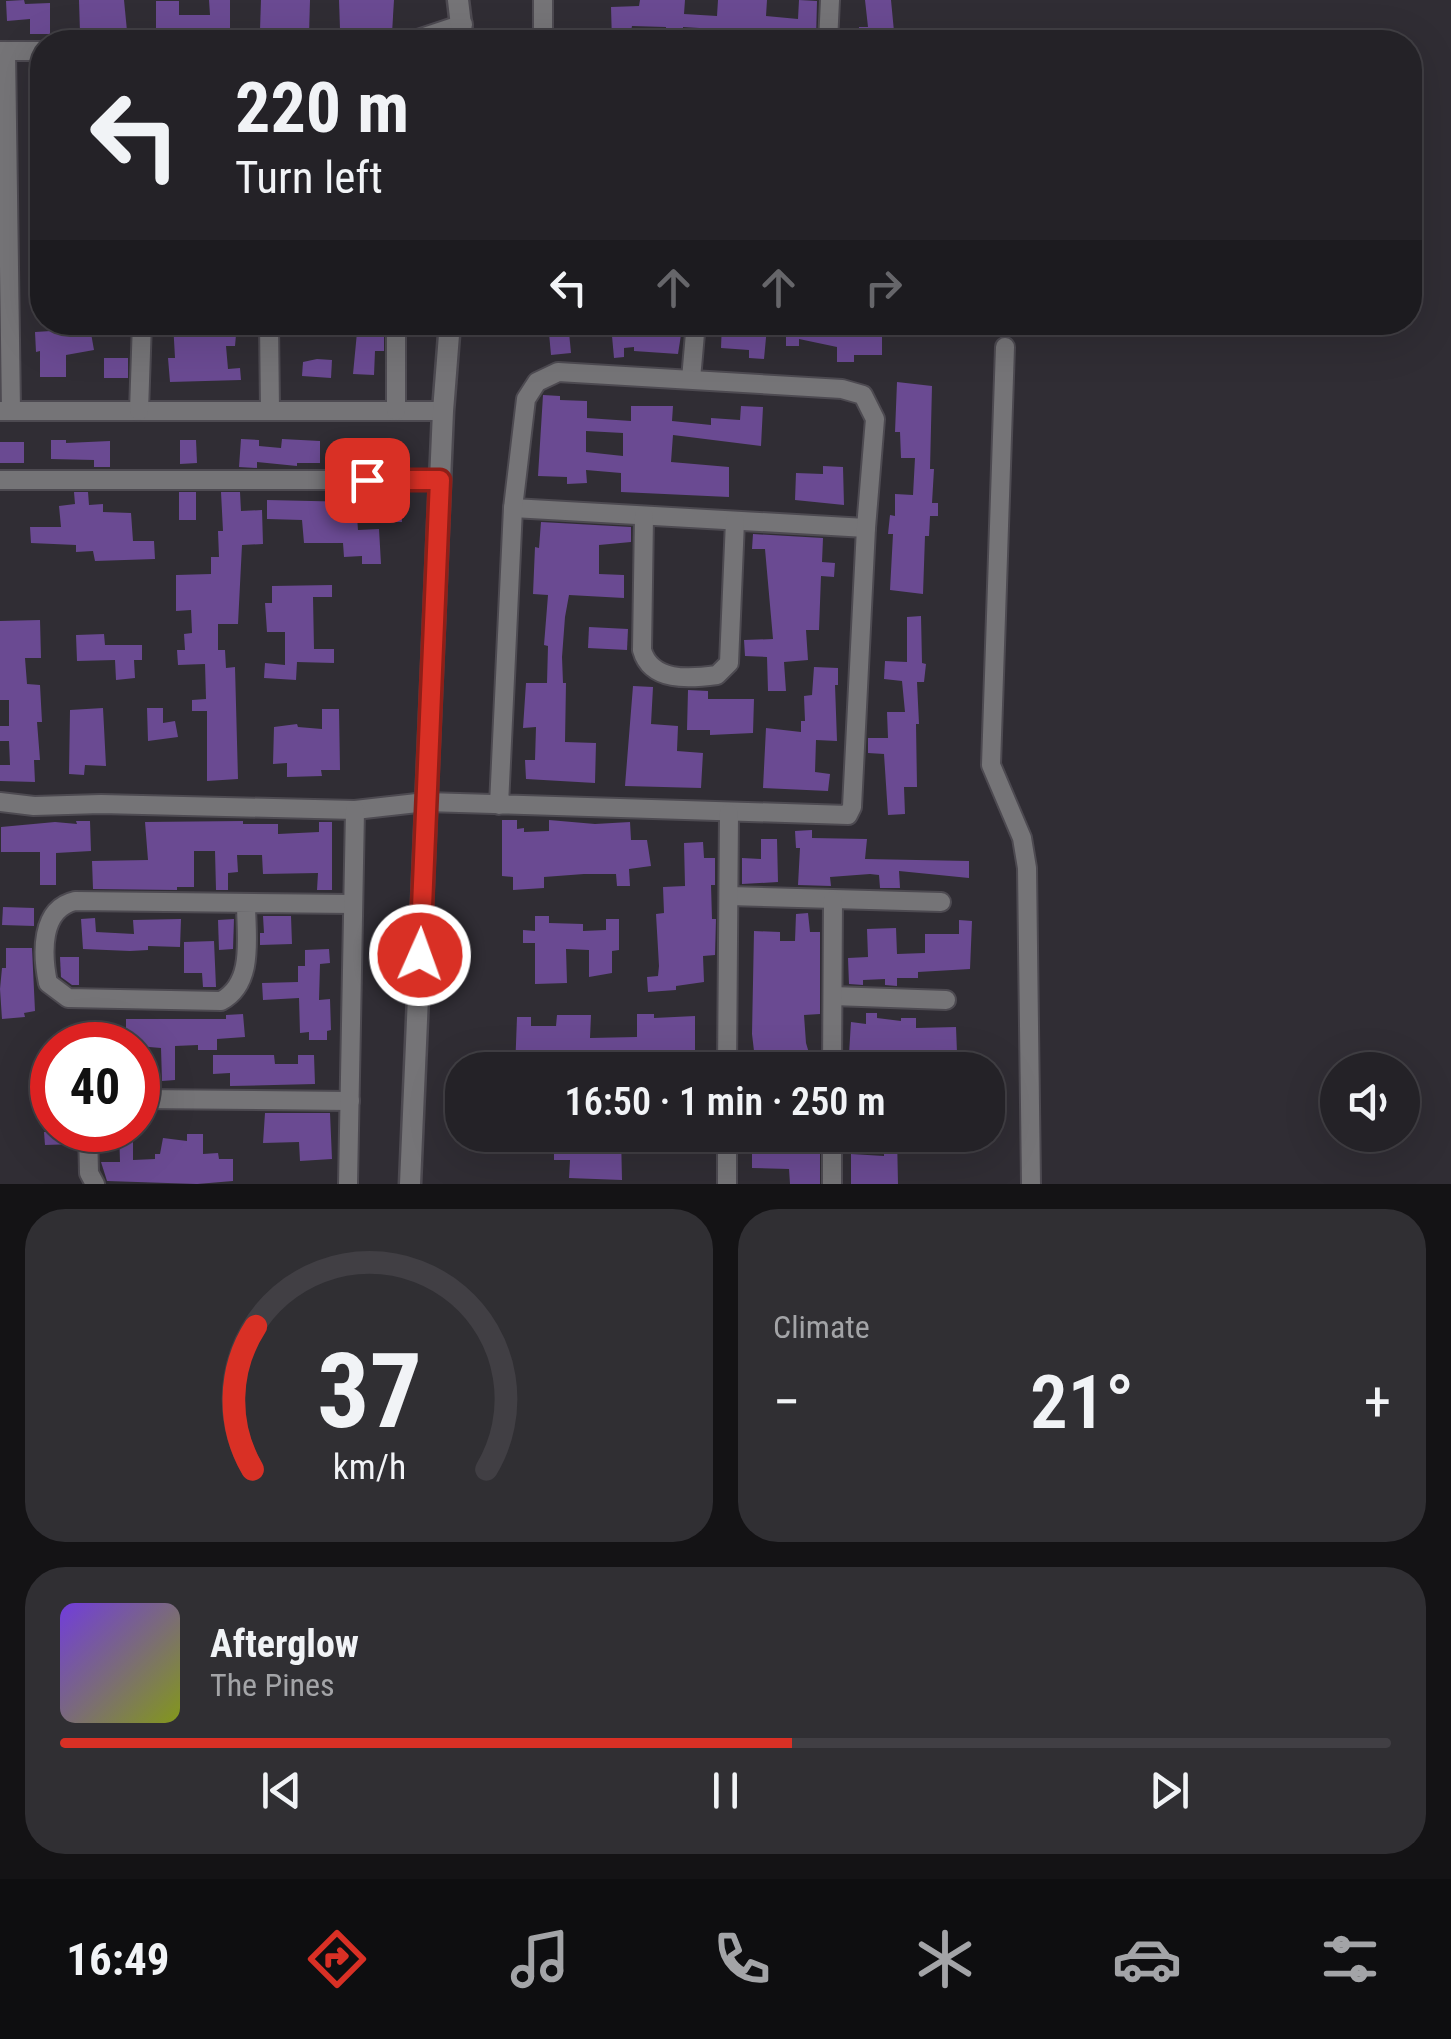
<!DOCTYPE html>
<meta charset="utf-8">
<style>
body{margin:0;font-family:"Roboto Condensed",sans-serif;background:#302f33;color:#f1f3f6;height:100vh;display:flex;flex-direction:column;font-size:38px;white-space:nowrap}
*{box-sizing:border-box;margin:0}
p{font-size:32px;color:#a3a4a7}
.icon{flex:none;width:55px;height:55px;fill:none;stroke:currentColor;stroke-width:2;stroke-linecap:round;stroke-linejoin:round}
.map{position:relative;height:1184px;overflow:hidden}
.drawer{display:flex;flex-direction:column;gap:25px;padding:25px;background:#141315;flex:1}
.drawer>*{flex:none}
.top-card{position:absolute;left:30px;top:30px;width:1392px;height:305px;border-radius:40px;box-shadow:0 10px 40px #0002,0 0 0 2px #413f44;background:#242227;color:#f1f3f6;overflow:hidden}
.buttons{position:absolute;left:1320px;top:1052px;display:grid;gap:20px}
.buttons a{display:grid;place-items:center;width:100px;height:100px;border-radius:50%;background:#242227;box-shadow:0 10px 40px #0002,0 0 0 2px #413f44;font-size:50px}
.speed{position:absolute;left:30px;top:1022px;display:flex;gap:20px;font-size:50px;font-weight:700;text-align:center}
.speed>*{display:grid;place-content:center;width:130px;height:130px;border-radius:50%;background:#242227;box-shadow:0 10px 40px #0002,0 0 0 2px #413f44;line-height:1}
.speed .limit{border:15px solid #d22;background:#fff;color:#111}
.pin{position:absolute;display:grid;place-items:center;width:85px;height:85px;color:#fff;margin:-42px;border-radius:20px;box-shadow:0 5px 15px #0006}
.me{position:absolute;width:110px;margin:-55px;rotate:2deg;stroke-linejoin:round;filter:drop-shadow(0 0 8px #0008)}
.turn{display:flex;align-items:center;gap:35px;height:210px;padding:0 40px;font-size:45px}
.turn .icon{width:130px;height:130px;stroke-width:2.5}
.turn b{display:block;font-size:70px;line-height:85px}
.lanes{display:flex;align-items:center;height:95px;padding:0 40px;background:#0003;justify-content:center;gap:50px;direction:ltr}
.lanes .off{opacity:.35}
.big{font-size:75px;font-weight:600;line-height:1.1}
.drawer .tile{flex:1;display:flex;flex-direction:column;justify-content:center;gap:15px;min-width:0;padding:0 35px;border-radius:40px;background:#302f33}
.drawer .dial{align-items:center;gap:0}
.dial svg{height:260px;overflow:visible;fill:none;stroke:#413f44;stroke-width:7;stroke-linecap:round;text-anchor:middle}
.dial text{fill:#f1f3f6;stroke:none}
.song{display:flex;align-items:center;gap:30px}
.cover{width:120px;height:120px;border-radius:15px;background:linear-gradient(135deg,hsl(260 70% 55%),hsl(70 70% 35%))}
.played{height:10px;border-radius:5px;background:linear-gradient(90deg,#d93025 55%,#413f44 55%)}
.keys{display:flex;justify-content:space-around;direction:ltr}
.heat{display:flex;justify-content:space-between;align-items:center;font-size:55px;direction:ltr}
.drawer .tiles{flex:1;display:grid;gap:25px;grid-template-columns:1fr 1fr}
.tile:last-child{grid-column:span 2}
.trip{position:absolute;left:445px;top:1052px;width:560px;height:100px;border-radius:40px;background:#242227;box-shadow:0 10px 40px #0002,0 0 0 2px #413f44;font-weight:600;line-height:100px;text-align:center}
.menu{display:flex;height:160px;justify-content:space-around;align-items:center;background:#0e0e10;color:#a3a4a7}
.menu .icon{width:70px;height:70px}
.menu .active{color:#d93025}
.menu b{font-size:45px;color:#f1f3f6}
.map>svg:first-child{display:block}
</style>
<div class="map">
<svg width="1451" height="1184" viewBox="0 0 1451 1184">
<rect width="100%" height="100%" fill="#302d34"/>
<g fill="#6a4a92" fill-rule="evenodd">
<path d="M24,0L25,4L50,3V34H30V19L7,21L6,1Z"/>
<path d="M79,0H124L127,31L80,33Z"/>
<path d="M209,0H230V32H209V28L156,30V1H179V15H210Z"/>
<path d="M261,0H310L309,35L260,30Z"/>
<path d="M339,0H394L392,33L340,29Z"/>
<path d="M640,0H685L684,14L717,16L718,0H767L766,16L798,19L799,0L817,1L816,40L715,42L716,29L683,27V32L666,31V27L632,26L629,42H612L611,7L639,6Z"/>
<path d="M865,0H891L895,42H858L859,27H868Z"/>
<path d="M67,322H89L94,350L66,355V377H40V351L36,352L35,332L67,330Z"/>
<path d="M173,322H199L200,332L236,335L235,346H226L228,369L240,368L241,380L170,382L168,358H175Z"/>
<path d="M358,322H384V351H375L374,375L353,374Z"/>
<path d="M548,322H568L571,353L551,355Z"/>
<path d="M606,322H621L622,327L663,328L664,322H683L678,354L634,351V347L624,348V357L614,358L612,336H607Z"/>
<path d="M722,322L767,327L764,359L749,358V350L721,348Z"/>
<path d="M840,322H856L855,329L882,328V355H854V362H837V347L799,339V346H786V337L771,334L772,328L811,329L812,325L839,331Z"/>
<rect x="104" y="358" width="24" height="20"/>
<path d="M317,359L332,360L331,378L302,376L303,362Z"/>
<path d="M897,382L932,386L930,469H934L932,503H938V516H930L929,536H925L923,594L890,590L893,534H888L890,515L895,516V494L913,495L915,458H901L900,432H895Z"/>
<path d="M543,395L560,396V400L587,401V418L631,421V406H673L672,421L711,425V418L740,420L741,406L763,407L761,446L673,435L671,462L729,467V497L621,492V473L586,470L587,483L567,484V477L538,476ZM586,431L623,433V456L586,452Z"/>
<path d="M241,439L259,440V446L281,448L282,439L320,441V463H297V466L257,462V468L239,467Z"/>
<path d="M51,440H66V443L110,441V467H94V460L51,459Z"/>
<path d="M180,440H196L197,463L180,464Z"/>
<path d="M384,440L400,442L399,468H382Z"/>
<rect x="0" y="442" width="24" height="21"/>
<path d="M344,442L361,443L360,468L343,467Z"/>
<path d="M823,466L843,467L844,505L795,500L796,473L823,474Z"/>
<path d="M74,492H88L89,505L103,504V512L131,513L133,541H154L155,559L95,561L93,551L76,552V545L31,543L30,527H61L59,506L75,504Z"/>
<rect x="179" y="492" width="17" height="28"/>
<path d="M221,492H240L241,511L262,510L263,544L242,545L238,624H218V650H225L226,668L235,667L238,779L207,781V711H192V700L206,699L205,664L178,665L177,650H185L184,634L192,633L191,610L176,611V575L211,574V557H219L218,531H223Z"/>
<path d="M381,492H401L402,522H382Z"/>
<path d="M267,500L356,502L358,530L379,529L381,564H362V556L344,557L343,543H304L302,520L267,519Z"/>
<path d="M541,522L631,527V542L599,545V574L624,575V598L569,595L565,617L562,657L563,683H566L565,742L596,743L595,783L526,779L525,760H535L536,727L523,728L526,683H547L548,646L544,645L548,595L533,594L535,547L539,548Z"/>
<path d="M753,534L823,538L822,562L835,563L834,577L821,576L819,630H806L808,660L784,662L786,691H768L767,657L745,656L744,640L773,639L765,549H752Z"/>
<path d="M332,585V597H313L314,649H334V663L297,662L296,680L264,678L265,663L285,665V632H267L265,603H272V586Z"/>
<path d="M921,616L922,663L926,664L924,682H917L919,724H916L917,787H904L905,814L888,815L884,754L868,753V738H888L887,712H905L902,681L884,679L885,661L907,662V617Z"/>
<path d="M40,620L41,658H25L27,684L40,685L42,722H37L40,760H34L35,782L0,781V765H10L9,741H0V726H9V700H0V621Z"/>
<path d="M589,627L628,629L627,650L588,648Z"/>
<path d="M104,634L105,645H142V660H134L135,678L116,680L115,660L77,661L76,635Z"/>
<path d="M814,667L838,668V685H835L837,741L816,740L815,772L830,774L828,791L763,788L766,728L801,732V721H805L804,696L812,695Z"/>
<path d="M633,686L653,687L651,724L678,726L677,751L703,753L701,788L625,786Z"/>
<path d="M688,690L708,691V699H754L753,733L710,735V730H687Z"/>
<path d="M103,708L106,766L85,765L84,775L69,774L70,710Z"/>
<path d="M147,708H163V723L175,721L178,737L148,741Z"/>
<path d="M322,709H339L340,770H321L322,776L287,777V763L273,764L274,727L297,724L298,727L322,729Z"/>
<path d="M502,820H517V829L524,828V832L549,831V820L595,824L630,822L631,840H647L651,866L629,869L630,886H617L616,874H584L544,877V888L513,890V877L502,876Z"/>
<path d="M76,821H90L91,851L56,853V885H40V852H1V827L55,822L77,824Z"/>
<path d="M243,821V824H278V834L319,832V822H332V890H317L318,873L263,874L262,855H237L238,872L228,873V890H216L215,851H194V887H177V890L93,889L92,861L148,860L145,822Z"/>
<path d="M812,830V838L867,839L865,859L969,861V878L899,871L900,888H880L879,875L870,874L830,877L831,886L798,885L800,848H796L795,831Z"/>
<path d="M761,839H777L778,882L742,884V858L761,859Z"/>
<path d="M703,842L704,858H715V885H711L712,919H716L715,955L703,956L704,982L676,986V990L648,992L647,977L658,976L659,966L656,914L664,913L663,887L685,886L684,843Z"/>
<path d="M3,907L34,908V926L2,925Z"/>
<path d="M808,913L810,932H820V1014L804,1015L806,1043L809,1053H816V1067L756,1068L752,1034L754,931L780,932V941H795L796,914Z"/>
<path d="M263,916H291L292,944L260,945V933H264Z"/>
<path d="M535,916H549V923L583,924V931L606,930V919H619V950L612,951V973L589,977V950L566,949L567,983L535,984V943H523V930L535,931Z"/>
<path d="M95,918L96,932L134,934L133,920L181,919L180,947L148,946V950L130,951L83,949L81,919Z"/>
<path d="M234,919L233,949L219,950L218,920Z"/>
<path d="M959,920L972,921L970,969L918,972V978H897V986L885,985V979L863,980V985L849,984L848,958L868,957L867,929L896,928L897,954L925,953V934H959Z"/>
<path d="M214,941L216,987H203L202,973H184V942Z"/>
<path d="M6,948H32L35,1011L24,1013L25,1017L2,1019L0,989L2,968H6Z"/>
<path d="M329,949L330,963L320,964L319,1000L330,999L331,1030L327,1031V1040H309V1032L300,1033L299,998L263,1000L262,983L298,982V966H305V950Z"/>
<path d="M60,957H79V985H72L61,977Z"/>
<path d="M866,1013H877V1018L901,1021V1018H916V1028L956,1027L957,1053L975,1054L974,1070H848L851,1022L866,1024Z"/>
<path d="M243,1014L245,1037L217,1039V1050H198V1045L175,1046V1080L162,1081L161,1048L126,1045V1019H226V1015Z"/>
<path d="M637,1014H654V1018L695,1016V1053H715L714,1070H515L517,1017H531V1026H556L557,1015H591L590,1038L637,1037Z"/>
<path d="M213,1055H274L275,1064H298V1055H314L315,1084L230,1086V1073L213,1074Z"/>
<path d="M265,1113H330L332,1159L300,1161L299,1142L263,1143Z"/>
<path d="M119,1130H133V1160L155,1159V1154H160L163,1138L187,1141V1134H203V1154L218,1153L219,1159H233V1181L197,1184L107,1181L101,1162H120Z"/>
<path d="M76,1131V1144L45,1145L44,1132Z"/>
<path d="M554,1135H621L622,1180L569,1178L570,1160H554Z"/>
<path d="M752,1135H784V1154L820,1152V1184H790L789,1169L752,1168Z"/>
<path d="M884,1135H897L898,1184H851V1154L884,1156Z"/>
</g>
<g fill="none" stroke-linecap="round" stroke-linejoin="round">
<defs>
<g id="minor">
<path d="M409,42L463,24"/>
<path d="M543,42V0"/>
<path d="M828,42L830,0"/>
<path d="M0,51H42"/>
<path d="M6,51L11,411"/>
<path d="M269,322L270,411"/>
<path d="M1005,347L991,765L1022,838L1027,868L1031,1184"/>
<path d="M691,379L696,322"/>
<path d="M0,411H443"/>
<path d="M139,411L142,322"/>
<path d="M396,411V322"/>
<path d="M0,480H440"/>
<path d="M513,508L866,528"/>
<path d="M644,516L642,650C651,682 689,679 717,675L729,663L735,521"/>
<path d="M0,802L34,806L101,804L355,810L426,802L848,815L852,807L866,528L875,419L863,395L842,389L558,372L537,382L526,399L513,508L499,805"/>
<path d="M729,896L941,902"/>
<path d="M246,903C246,936 255,983 221,1001L68,998L48,983C42,954 40,909 75,901L353,904"/>
<path d="M833,996L946,1000"/>
<path d="M727,1070L729,813"/>
<path d="M832,1070L833,900"/>
<path d="M138,1099L350,1101"/>
<path d="M88,1130L89,1173L95,1184"/>
<path d="M348,1184L355,810"/>
<path d="M727,1184V1135"/>
<path d="M832,1184V1135"/>
</g>
<g id="tertiary">
<path d="M458,0L463,42"/>
<path d="M410,1184L443,411L450,322"/>
</g>
</defs>
<use href="#minor" stroke="#4d4a51" stroke-width="22"/>
<use href="#tertiary" stroke="#4d4a51" stroke-width="25"/>
<use href="#minor" stroke="#757477" stroke-width="18"/>
<use href="#tertiary" stroke="#757477" stroke-width="20"/>
</g>
<g fill="none" stroke-linecap="round" stroke-linejoin="round">
<defs>
<path id="route" d="M367,480H440L420,955"/>
</defs>
<use href="#route" stroke="#8d1f18" stroke-width="25"/>
<use href="#route" stroke="#d93025" stroke-width="18"/>
</g>
</svg>
<div class="buttons">
<a><svg class="icon" aria-label="sound" viewBox="0 0 24 24"><path d="M4 9h4l5-4v14l-5-4H4zM17 9q2 3 0 6"/></svg></a>
</div>
<div class="speed"><div class="limit">40</div></div>
<div class="pin" style="left:367px;top:480px;background:#d93025"><svg class="icon" aria-label="arrive" viewBox="0 0 24 24"><path d="M6 21V4h12l-3 4 3 4H6"/></svg></div>
<svg class="me" style="left:420px;top:955px" viewBox="-20 -20 40 40"><circle r="17" fill="#d93025" stroke="#fff" stroke-width="3"/><path d="M0-11L8 9 0 5-8 9z" fill="#fff"/></svg>
<div class="trip">16:50 · 1 min · 250 m</div>
<div class="top-card">
<div class="turn"><svg class="icon" aria-label="left" viewBox="0 0 24 24"><path d="M17 20v-9H6M10 6l-5 5 5 5"/></svg><div><b>220 m</b>Turn left</div></div>
<div class="lanes"><svg class="icon" aria-label="left" viewBox="0 0 24 24"><path d="M17 20v-9H6M10 6l-5 5 5 5"/></svg><svg class="icon off" aria-label="ahead" viewBox="0 0 24 24"><path d="M12 20V5M6 11l6-6 6 6"/></svg><svg class="icon off" aria-label="ahead" viewBox="0 0 24 24"><path d="M12 20V5M6 11l6-6 6 6"/></svg><svg class="icon off" aria-label="right" viewBox="0 0 24 24"><path d="M7 20v-9h11M14 6l5 5-5 5"/></svg></div>
</div>
</div>
<section class="drawer">
<div class="tiles">
<div class="tile dial"><svg viewBox="0 0 100 80">
<path d="M14 69A42 42 0 1 1 86 69"/>
<path d="M14 69A42 42 0 0 1 15 25" stroke="#d93025"/>
<text x="50" y="56" font-size="32" font-weight="700">37</text>
<text x="50" y="72" font-size="11">km/h</text>
</svg></div>
<div class="tile"><p>Climate</p>
<div class="heat"><a>−</a><b class="big">21°</b><a>+</a></div>
</div>
<div class="tile">
<div class="song"><i class="cover"></i><div><b>Afterglow</b><p>The Pines</p></div></div>
<div class="played"></div>
<div class="keys"><svg class="icon" aria-label="previous" viewBox="0 0 24 24"><path d="M18 5L8 12l10 7zM5 5v14"/></svg><svg class="icon" aria-label="pause" viewBox="0 0 24 24"><path d="M8 5v14M16 5v14"/></svg><svg class="icon" aria-label="next" viewBox="0 0 24 24"><path d="M6 5l10 7-10 7zM19 5v14"/></svg></div>
</div>
</div>
</section>
<nav class="menu">
<b>16:49</b>
<svg class="icon active" aria-label="directions" viewBox="0 0 24 24"><path d="M12 3l9 9-9 9-9-9zM9 14v-3h6M13 9l2 2-2 2"/></svg>
<svg class="icon" aria-label="music" viewBox="0 0 24 24"><path d="M9 18V5l10-2v13"/><circle cx="6" cy="18" r="3"/><circle cx="16" cy="16" r="3"/></svg>
<svg class="icon" aria-label="phone" viewBox="0 0 24 24"><path d="M5 4h4l2 5-3 2q2 4 5 5l2-3 5 2v4C11 20 4 13 5 4z"/></svg>
<svg class="icon" aria-label="climate" viewBox="0 0 24 24"><path d="M12 3v18M4 7l16 10M4 17L20 7"/></svg>
<svg class="icon" aria-label="car" viewBox="0 0 24 24"><path d="M5 17H2v-5l4-1 3-4h7l3 4 3 1v5h-3M9 17h6M6 11h13"/><circle cx="7" cy="17" r="2"/><circle cx="17" cy="17" r="2"/></svg>
<svg class="icon" aria-label="filters" viewBox="0 0 24 24"><path d="M4 7h16M4 17h16"/><circle cx="9" cy="7" r="2"/><circle cx="15" cy="17" r="2"/></svg>
</nav>
